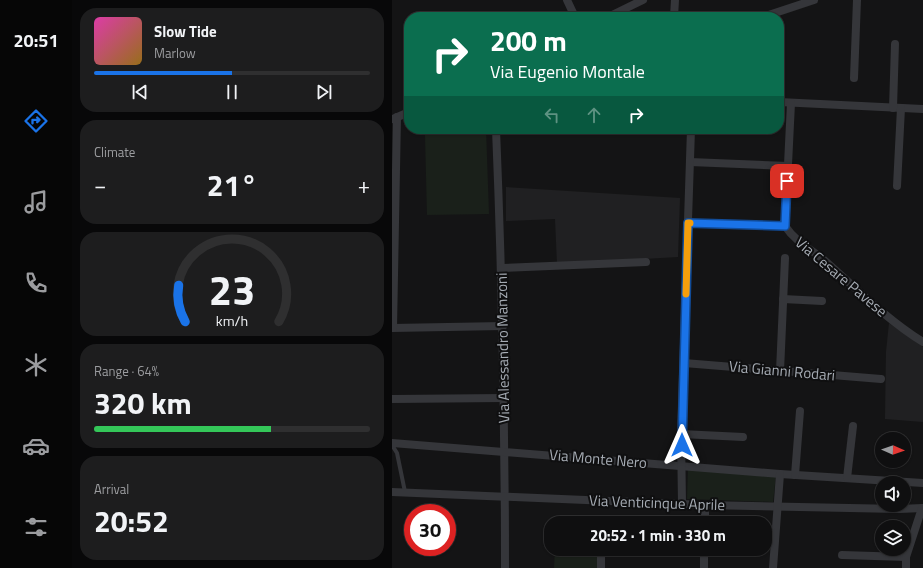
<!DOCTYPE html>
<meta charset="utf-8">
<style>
body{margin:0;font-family:"Titillium Web",sans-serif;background:#1d1d1e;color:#f1f3f6;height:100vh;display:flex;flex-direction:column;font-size:15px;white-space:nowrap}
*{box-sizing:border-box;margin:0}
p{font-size:13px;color:#9b9c9f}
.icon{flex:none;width:22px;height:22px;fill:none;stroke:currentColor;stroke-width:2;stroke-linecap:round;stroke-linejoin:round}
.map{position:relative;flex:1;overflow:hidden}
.drawer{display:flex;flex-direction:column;gap:8px;padding:8px;background:#080809;width:320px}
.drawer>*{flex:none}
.top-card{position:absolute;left:12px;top:12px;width:380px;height:122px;border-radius:16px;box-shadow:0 1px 3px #0004,0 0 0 1px #2f2f30;background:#0b6e4f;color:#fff;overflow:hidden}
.needle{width:26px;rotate:92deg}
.buttons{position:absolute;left:483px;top:432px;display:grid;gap:8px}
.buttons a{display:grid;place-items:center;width:36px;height:36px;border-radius:50%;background:#0f0f10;box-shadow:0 1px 3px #0004,0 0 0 1px #2f2f30;font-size:20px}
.speed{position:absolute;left:12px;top:504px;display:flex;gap:8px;font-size:20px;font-weight:700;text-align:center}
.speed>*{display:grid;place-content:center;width:52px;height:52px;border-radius:50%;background:#0f0f10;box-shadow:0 1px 3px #0004,0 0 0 1px #2f2f30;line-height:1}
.speed .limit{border:6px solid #d22;background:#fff;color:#111}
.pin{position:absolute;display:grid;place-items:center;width:34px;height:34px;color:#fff;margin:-17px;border-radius:8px;box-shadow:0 2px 6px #0006}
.me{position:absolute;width:44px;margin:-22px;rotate:0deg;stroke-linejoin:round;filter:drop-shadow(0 0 3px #0008)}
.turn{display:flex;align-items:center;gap:14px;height:84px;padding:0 20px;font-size:18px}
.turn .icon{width:52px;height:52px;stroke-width:2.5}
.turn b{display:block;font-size:28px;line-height:34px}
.lanes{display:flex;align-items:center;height:38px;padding:0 20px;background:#0003;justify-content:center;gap:20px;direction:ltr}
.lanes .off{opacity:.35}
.big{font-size:30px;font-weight:700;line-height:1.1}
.drawer .tile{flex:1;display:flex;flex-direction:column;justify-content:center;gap:6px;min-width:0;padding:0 14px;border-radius:16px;background:#1d1d1e}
.drawer .dial{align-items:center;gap:0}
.dial svg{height:104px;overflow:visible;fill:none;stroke:#2f2f30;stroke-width:7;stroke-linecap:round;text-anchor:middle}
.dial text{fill:#f1f3f6;stroke:none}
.song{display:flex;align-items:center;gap:12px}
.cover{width:48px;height:48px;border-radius:6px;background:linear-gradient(135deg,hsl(320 70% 55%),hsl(40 70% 35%))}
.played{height:4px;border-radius:2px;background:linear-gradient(90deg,#1a73e8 50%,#2f2f30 50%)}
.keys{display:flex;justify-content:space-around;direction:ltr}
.heat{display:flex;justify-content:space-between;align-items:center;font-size:22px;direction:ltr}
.charge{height:6px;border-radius:3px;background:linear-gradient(90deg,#34c759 64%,#2f2f30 0)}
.trip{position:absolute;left:152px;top:516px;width:228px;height:40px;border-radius:16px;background:#0f0f10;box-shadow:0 1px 3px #0004,0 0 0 1px #2f2f30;font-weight:700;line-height:40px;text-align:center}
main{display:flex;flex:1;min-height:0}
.tab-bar{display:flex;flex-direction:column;width:72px;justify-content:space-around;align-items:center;background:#060606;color:#9b9c9f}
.tab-bar .icon{width:28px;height:28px}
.tab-bar .selected{color:#1a73e8}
.tab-bar b{font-size:18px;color:#f1f3f6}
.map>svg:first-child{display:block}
</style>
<main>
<nav class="tab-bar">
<b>20:51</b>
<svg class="icon selected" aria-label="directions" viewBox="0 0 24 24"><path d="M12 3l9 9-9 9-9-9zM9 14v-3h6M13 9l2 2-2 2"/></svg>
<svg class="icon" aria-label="music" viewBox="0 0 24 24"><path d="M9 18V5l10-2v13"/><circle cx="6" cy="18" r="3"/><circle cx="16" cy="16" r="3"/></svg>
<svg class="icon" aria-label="phone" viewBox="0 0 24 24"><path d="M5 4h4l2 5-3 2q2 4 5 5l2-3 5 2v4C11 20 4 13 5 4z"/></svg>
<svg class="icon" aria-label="climate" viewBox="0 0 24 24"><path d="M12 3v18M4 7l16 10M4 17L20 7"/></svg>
<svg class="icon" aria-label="car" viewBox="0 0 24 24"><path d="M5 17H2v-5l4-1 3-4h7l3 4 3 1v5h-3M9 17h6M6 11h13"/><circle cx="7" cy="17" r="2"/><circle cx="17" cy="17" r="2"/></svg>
<svg class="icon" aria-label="filters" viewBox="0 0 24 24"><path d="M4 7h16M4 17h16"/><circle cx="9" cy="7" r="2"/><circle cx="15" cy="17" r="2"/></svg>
</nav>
<section class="drawer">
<div class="tile">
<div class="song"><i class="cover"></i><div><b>Slow Tide</b><p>Marlow</p></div></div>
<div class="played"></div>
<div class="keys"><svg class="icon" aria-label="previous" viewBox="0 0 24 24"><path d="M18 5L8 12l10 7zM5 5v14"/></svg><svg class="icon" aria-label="pause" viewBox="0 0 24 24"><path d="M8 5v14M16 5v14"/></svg><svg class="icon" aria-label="next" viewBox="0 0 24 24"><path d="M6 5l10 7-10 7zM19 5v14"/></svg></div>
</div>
<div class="tile"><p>Climate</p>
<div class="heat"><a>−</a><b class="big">21°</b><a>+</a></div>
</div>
<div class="tile dial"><svg viewBox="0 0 100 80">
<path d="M14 69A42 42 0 1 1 86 69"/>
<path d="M14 69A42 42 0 0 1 9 41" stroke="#1a73e8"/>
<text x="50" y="56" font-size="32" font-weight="700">23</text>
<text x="50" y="72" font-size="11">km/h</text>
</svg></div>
<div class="tile"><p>Range · 64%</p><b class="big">320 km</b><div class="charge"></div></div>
<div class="tile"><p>Arrival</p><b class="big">20:52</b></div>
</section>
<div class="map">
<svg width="531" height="568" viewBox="0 0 531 568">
<rect width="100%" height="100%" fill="#141415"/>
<g fill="#202022">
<path d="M114,187L288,198L286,257L165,264L163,219L114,221Z"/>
<path d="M497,323L531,347V422L493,419L494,352Z"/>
</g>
<g fill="#1a201a">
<path d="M46,129H94L97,214L35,215L33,135Z"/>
<path d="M296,469L384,475L381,502L295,499Z"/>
<path d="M163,549H206L205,568H162Z"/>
</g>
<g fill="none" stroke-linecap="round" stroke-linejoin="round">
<path stroke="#35363a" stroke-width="4" d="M0,445L5,453L13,492"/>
<g stroke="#35363a" stroke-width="8">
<path d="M175,0L183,17"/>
<path d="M216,17L251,0"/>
<path d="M282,17L283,0"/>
<path d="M371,17L422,0"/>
<path d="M462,78L465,0"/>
<path d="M387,102L531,109"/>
<path d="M399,103L393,226C403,241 418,249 432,260C464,288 495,320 531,342"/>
<path d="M501,108L503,44"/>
<path d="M1,119L17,112"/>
<path d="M104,129C110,275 113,422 113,568"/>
<path d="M298,162L396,166"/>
<path d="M505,186L509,108"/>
<path d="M296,223L393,226"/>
<path d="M110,268L254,262"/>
<path d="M391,299L430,301"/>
<path d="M0,328L111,326"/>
<path d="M1,328L5,117"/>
<path d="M292,363L489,379"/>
<path d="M388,371L393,258"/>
<path d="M0,399L112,398"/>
<path d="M289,434L351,437"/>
<path d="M0,443L388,474L531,483"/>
<path d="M403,475L408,411"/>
<path d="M455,478L461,426"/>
<path d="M0,492L313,505L507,509L531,508"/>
<path d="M290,504L289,434L299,129"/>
<path d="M313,523V505"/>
<path d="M450,555L514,557"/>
<path d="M209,568V549"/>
<path d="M312,568V549"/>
<path d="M381,568L388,474"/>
<path d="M514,568V557L530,508"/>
</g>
</g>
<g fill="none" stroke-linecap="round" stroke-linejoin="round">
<defs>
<path id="route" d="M290,445L296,223L393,226L395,181"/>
</defs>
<use href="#route" stroke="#114b97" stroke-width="10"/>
<use href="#route" stroke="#1a73e8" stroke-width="7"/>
<path stroke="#f59e0b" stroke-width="7" d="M294,294L296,223H298"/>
</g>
<g text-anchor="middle" stroke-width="4" stroke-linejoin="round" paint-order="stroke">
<g font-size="15" fill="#a6acb4" stroke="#0f0f10">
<text transform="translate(449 277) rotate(40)" y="5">Via Cesare Pavese</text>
<text transform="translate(111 348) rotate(-91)" y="5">Via Alessandro Manzoni</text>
<text transform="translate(390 371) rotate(5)" y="5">Via Gianni Rodari</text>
<text transform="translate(206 459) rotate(5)" y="5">Via Monte Nero</text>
<text transform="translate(265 503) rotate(2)" y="5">Via Venticinque Aprile</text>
</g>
</g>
</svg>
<div class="buttons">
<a><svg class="needle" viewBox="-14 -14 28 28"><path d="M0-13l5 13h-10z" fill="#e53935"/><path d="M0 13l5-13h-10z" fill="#9b9c9f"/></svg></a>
<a><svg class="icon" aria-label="sound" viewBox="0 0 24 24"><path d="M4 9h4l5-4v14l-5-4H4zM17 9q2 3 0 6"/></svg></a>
<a><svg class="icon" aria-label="layers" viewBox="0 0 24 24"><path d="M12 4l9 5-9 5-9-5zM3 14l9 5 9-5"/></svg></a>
</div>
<div class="speed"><div class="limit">30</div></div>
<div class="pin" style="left:395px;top:181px;background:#d93025"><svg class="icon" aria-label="arrive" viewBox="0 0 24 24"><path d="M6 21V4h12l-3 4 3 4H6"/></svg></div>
<svg class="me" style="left:290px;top:445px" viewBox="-20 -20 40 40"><path d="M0-17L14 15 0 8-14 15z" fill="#1a73e8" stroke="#fff" stroke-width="4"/></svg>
<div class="trip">20:52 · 1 min · 330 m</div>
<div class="top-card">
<div class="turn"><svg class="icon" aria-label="right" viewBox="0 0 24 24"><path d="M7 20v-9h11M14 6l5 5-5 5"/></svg><div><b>200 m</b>Via Eugenio Montale</div></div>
<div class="lanes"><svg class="icon off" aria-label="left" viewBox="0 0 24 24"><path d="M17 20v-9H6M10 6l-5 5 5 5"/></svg><svg class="icon off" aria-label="ahead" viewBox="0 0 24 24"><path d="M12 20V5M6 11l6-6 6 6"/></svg><svg class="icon" aria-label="right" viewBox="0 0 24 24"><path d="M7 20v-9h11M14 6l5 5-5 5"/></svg></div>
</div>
</div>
</main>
